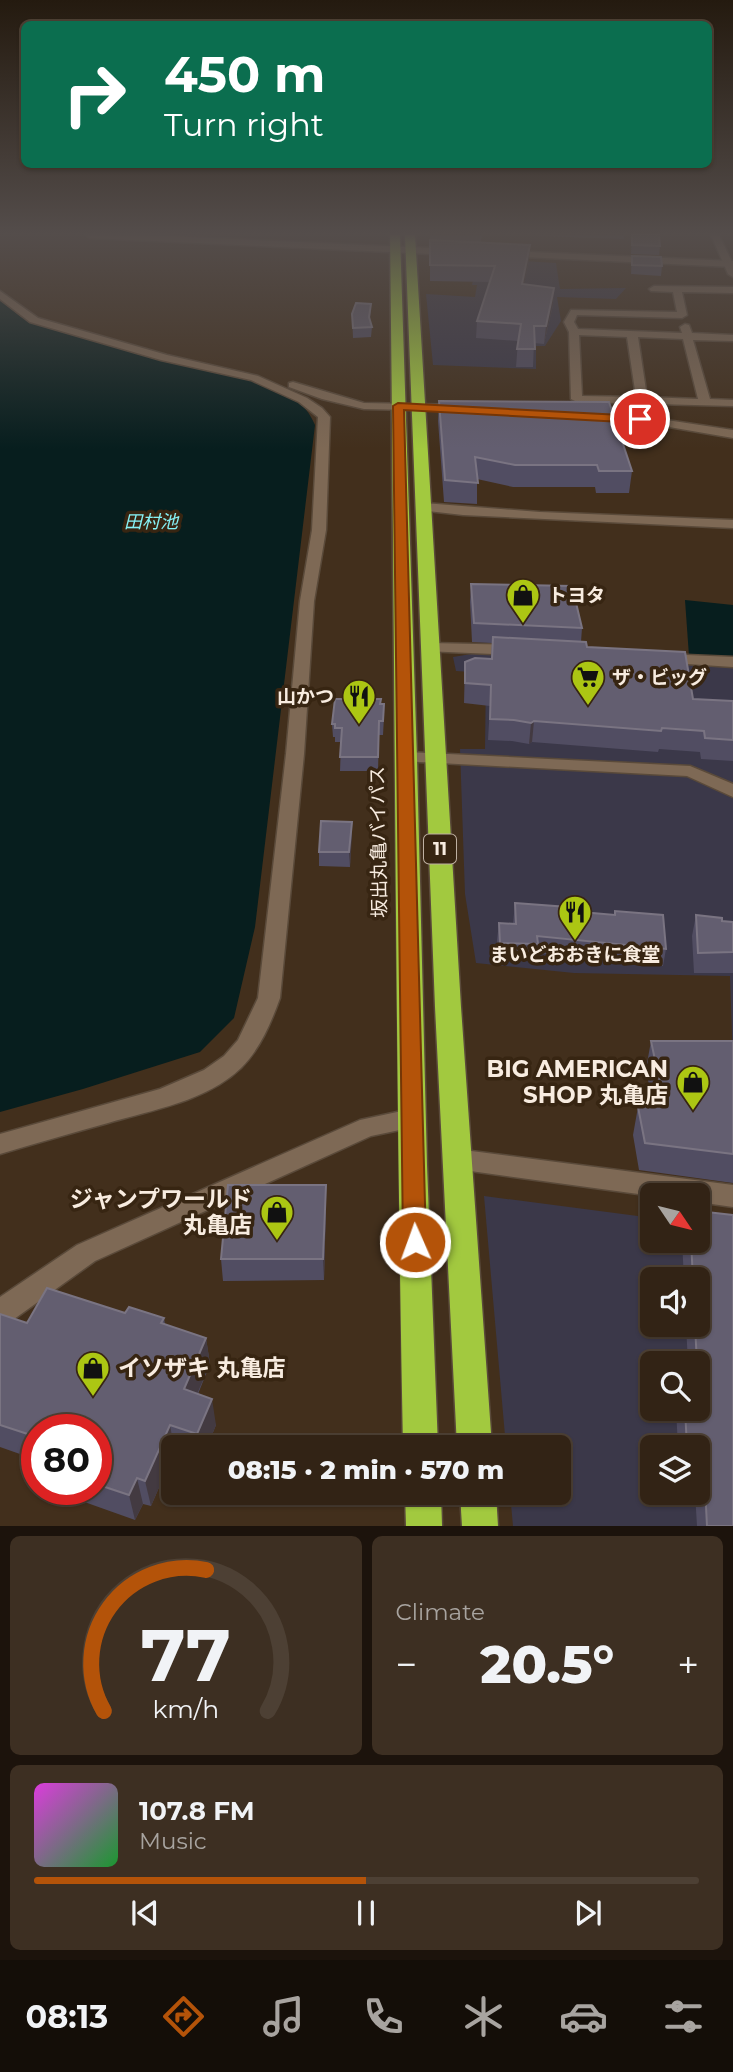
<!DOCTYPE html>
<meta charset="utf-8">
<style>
body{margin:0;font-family:Montserrat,"Noto Sans JP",sans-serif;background:#3d2f22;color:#f1f3f6;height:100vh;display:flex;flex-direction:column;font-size:26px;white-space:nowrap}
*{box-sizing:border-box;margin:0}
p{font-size:23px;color:#a8a4a0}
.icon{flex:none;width:38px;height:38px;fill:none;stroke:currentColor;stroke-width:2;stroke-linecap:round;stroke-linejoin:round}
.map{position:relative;height:1526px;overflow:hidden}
.details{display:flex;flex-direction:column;gap:10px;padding:10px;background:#1c130c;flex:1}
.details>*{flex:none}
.hud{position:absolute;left:21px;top:21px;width:691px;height:147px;border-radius:10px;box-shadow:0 2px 5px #0004,0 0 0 2px #4d4034;background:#0b6e4f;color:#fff;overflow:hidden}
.needle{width:46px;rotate:125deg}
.buttons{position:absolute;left:640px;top:1183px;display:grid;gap:14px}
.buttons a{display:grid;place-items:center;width:70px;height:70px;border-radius:10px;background:#322315;box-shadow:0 2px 5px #0004,0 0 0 2px #4d4034;font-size:35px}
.speed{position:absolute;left:21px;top:1414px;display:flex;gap:14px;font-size:35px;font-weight:700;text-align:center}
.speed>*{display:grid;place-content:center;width:91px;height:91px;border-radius:50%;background:#322315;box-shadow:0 2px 5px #0004,0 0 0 2px #4d4034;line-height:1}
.speed .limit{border:10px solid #d22;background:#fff;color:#111}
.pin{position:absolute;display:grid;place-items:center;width:60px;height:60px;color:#fff;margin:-30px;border:4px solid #fff;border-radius:50%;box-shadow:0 2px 7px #0007}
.me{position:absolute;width:77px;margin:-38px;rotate:358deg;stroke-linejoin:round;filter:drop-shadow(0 0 5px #0008)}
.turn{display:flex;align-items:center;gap:24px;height:147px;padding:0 28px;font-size:32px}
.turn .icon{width:91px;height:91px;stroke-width:2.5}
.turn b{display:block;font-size:49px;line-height:60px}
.big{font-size:52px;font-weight:800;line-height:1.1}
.details .card{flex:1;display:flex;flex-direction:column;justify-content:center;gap:10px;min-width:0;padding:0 24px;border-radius:10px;background:#3d2f22}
.details .dial{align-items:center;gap:0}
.dial svg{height:182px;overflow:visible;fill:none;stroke:#4d4034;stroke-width:7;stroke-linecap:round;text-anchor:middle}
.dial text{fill:#f1f3f6;stroke:none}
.song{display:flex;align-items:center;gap:21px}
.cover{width:84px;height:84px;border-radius:10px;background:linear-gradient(135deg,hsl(300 70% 55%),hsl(130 70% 35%))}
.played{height:7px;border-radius:4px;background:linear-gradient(90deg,#b45309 50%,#4d4034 50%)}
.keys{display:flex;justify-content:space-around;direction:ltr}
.heat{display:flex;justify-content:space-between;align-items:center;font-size:38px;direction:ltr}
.details .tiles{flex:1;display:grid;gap:10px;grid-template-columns:1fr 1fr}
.card:last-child{grid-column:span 2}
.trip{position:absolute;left:161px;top:1435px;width:410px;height:70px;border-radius:10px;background:#322315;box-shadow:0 2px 5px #0004,0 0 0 2px #4d4034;font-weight:800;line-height:70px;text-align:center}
.menu{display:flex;height:112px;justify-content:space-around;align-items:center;background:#140e08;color:#a8a4a0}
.menu .icon{width:49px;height:49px}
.menu .active{color:#b45309}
.menu b{font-size:32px;color:#f1f3f6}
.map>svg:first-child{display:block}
</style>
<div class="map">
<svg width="733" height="1526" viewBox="0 0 733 1526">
<rect width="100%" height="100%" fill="#422f1c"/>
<g fill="#3b3849" fill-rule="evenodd">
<path d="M473,258L556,263L560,289L626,288L616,299L557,297L561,321L545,346H536V369L433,365L426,294L475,297L477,285H472L475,270Z"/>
<path d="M477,653L733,667V1064L730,976L574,973L476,963L465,894L460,749H485L486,673L456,671L453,657Z"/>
<path d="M484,1196L653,1218V1241H698L733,1526H513L510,1493H558V1447H506ZM653,1279H698V1325H653ZM653,1363H698V1409H653ZM653,1447H698V1493H653Z"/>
</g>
<g fill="#071e1e">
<path d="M0,300L21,317L40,324L269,385C291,395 305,402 315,425L255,927L234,1018L200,1052L83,1089L0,1112Z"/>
<path d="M685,600L733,605V658L689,656Z"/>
</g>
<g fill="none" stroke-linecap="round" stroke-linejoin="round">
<defs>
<g id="street">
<path d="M711,235H719L733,264V277L728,274Z"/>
<path d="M654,286L733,287V293L682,292L687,315L682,318L577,315L574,322L578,329L682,333L680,327L685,324L689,325L692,333L733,335V341L693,340L710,399L733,400V406L577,402L571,399L569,332L564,322L571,310L677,312L673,292L651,291L649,289ZM579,335L627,337L636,397L582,396ZM638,337L683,339L698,399L647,397Z"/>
<path d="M0,291L38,318L167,355L258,376L307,398L322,408L330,417L326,530L314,601L304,754L280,998C271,1023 260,1049 241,1068C207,1101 152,1110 108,1123C72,1133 36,1143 0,1154V1134L160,1089L204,1070L224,1056L238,1040L258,998L286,754L300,601L312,530L318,417L299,402L251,380L161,360L30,322L0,299Z"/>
<path d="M293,382L364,403L462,405L468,408L462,411L364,409L322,399L289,387V383Z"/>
<path d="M591,414L640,416L733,430V438L640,422L587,419L585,417Z"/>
<path d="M424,503L540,512L733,520V528L463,515L419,510V504Z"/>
<path d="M430,643L516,645L524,650L516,655L425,651L422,648Z"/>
<path d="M663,654L733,657V667L657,662L655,659L657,656Z"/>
<path d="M407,752L690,766L733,784V797L687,776L401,761L398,757L401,753Z"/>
<path d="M411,1109L419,1112L423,1119L419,1126L371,1136L95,1261L10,1322L0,1326V1297L77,1245L360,1120Z"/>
<path d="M456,1149L733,1185V1207L698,1202V1195L653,1196L456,1169L447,1166L444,1159L447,1152Z"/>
</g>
<g id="secondary">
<path d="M86,235H145L453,249L457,252L453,255L90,238Z"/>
<path d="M506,251L733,261V267L503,256V252Z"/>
</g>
<g id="highway">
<path d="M390,235H400L417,759L427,1165L438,1447H403C395,1043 395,639 390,235Z"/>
<path d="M405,235H415L461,1007L492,1447H457L435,1007Z"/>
<path d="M405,1493H441L442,1526H406Z"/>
<path d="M460,1493H496L498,1526H462Z"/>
</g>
</defs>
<use href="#street" stroke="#5a4a3a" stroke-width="3"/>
<use href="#secondary" stroke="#5a4a3a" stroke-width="3"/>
<use href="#highway" stroke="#5a4a3a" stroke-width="3"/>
<use href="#street" fill="#7e6955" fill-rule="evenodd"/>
<use href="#secondary" fill="#7e6955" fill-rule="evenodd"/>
<use href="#highway" fill="#a2c93f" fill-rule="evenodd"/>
</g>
<g fill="#514d62">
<path d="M430,235H483L480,243L529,261L524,284L554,288L553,305L544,344L534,343L533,367H516L518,341L476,338L477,321L490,282L430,281Z"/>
<path d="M539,235H624V239L539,236Z"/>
<path d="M632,235L660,246L659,255L631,254Z"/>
<path d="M632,256L662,266L661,276L631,274Z"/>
<path d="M371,304L370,320L372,327L371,337L353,338L352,314Z"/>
<path d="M439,401L632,471L629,493H596L595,487H513L477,479V504L444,502L438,421Z"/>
<path d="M471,584L582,628L581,642L587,647L693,699L733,701V761L701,759L700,752L659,749L658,752L532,742L529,744L512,741L488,740L490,706L464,703L465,662L491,659L492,643L472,642L470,602Z"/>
<path d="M381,704H384V717L383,735H379L378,771H340L341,742H335V737H333L332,724Z"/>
<path d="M352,822L350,867L319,866V852Z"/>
<path d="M515,903L614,915L615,911L666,949L663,966L537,953L536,961L498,960L497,940L499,923L513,924Z"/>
<path d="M696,915L722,921L733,922V973H694L692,936Z"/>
<path d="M651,1041H733V1183L639,1170L633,1135L638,1107H653L646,1069Z"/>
<path d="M326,1185V1206L324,1280L223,1281L221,1259Z"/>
<path d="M682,1241H698L733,1526H697L695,1493H698V1447H678L676,1409H698V1363H688L686,1325H698V1279H684Z"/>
<path d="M125,1313L164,1318L165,1324L206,1338L210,1364L198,1394L216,1425L207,1447H173V1455L151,1506L143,1504L135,1520L62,1494L61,1489H96V1430H37V1460L0,1447V1314L27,1323Z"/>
</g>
<g fill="#433a41">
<path d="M530,245L529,261L521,300L522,284Z"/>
<path d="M554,288L553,305L544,344L546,326Z"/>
<path d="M534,721L532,742L529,744L531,723Z"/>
<path d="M352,822V836L350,867L349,852Z"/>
<path d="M326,1185V1206L324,1280L323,1259Z"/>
<path d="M206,1338L210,1364L188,1415L184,1389Z"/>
<path d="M212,1399L216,1425L207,1447H199L197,1434Z"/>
<path d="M170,1425L174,1447L173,1455L151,1506L145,1481Z"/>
<path d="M137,1478L143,1504L135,1520L129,1495Z"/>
</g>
<g fill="#635e70" stroke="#7a7482" stroke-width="2">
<path d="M632,235H659L660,246L632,245Z"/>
<path d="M430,240L530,245L522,284L554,288L546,326H534L535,349H517L521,324L477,321L495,266L430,265Z"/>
<path d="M632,256L661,257L662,266L632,265Z"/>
<path d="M356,303L371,304L369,317L372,327L353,328L352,314Z"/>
<path d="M439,401L609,402L632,471H599L597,465H515L475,457L478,483L445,480Z"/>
<path d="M471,584L572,586L582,628L474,623Z"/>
<path d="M493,637L586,642L587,647L685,652L693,699L733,701V740L705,738L704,731L662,728L661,731L534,721L531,723L514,720L490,719L491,685L465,683V662L475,658L492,659Z"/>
<path d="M335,699H381L380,704H384L383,721H379L378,757H340L342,728H335V724H332Z"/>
<path d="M321,821L352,822L349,852H319Z"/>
<path d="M515,903L581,908V912L615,915V911L663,915L666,949L537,936L538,944L500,943L499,923L516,924Z"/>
<path d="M696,915L722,918V921L733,922V952L698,953Z"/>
<path d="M651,1041H733V1154L645,1143L638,1107H665Z"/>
<path d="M228,1185H326L323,1259H221Z"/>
<path d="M698,1211L733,1215V1526H707L704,1466L698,1465V1447H687L685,1409H698V1363H697L695,1325H698V1279H693L691,1241H698Z"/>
<path d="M47,1288L125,1313L129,1307L164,1318L161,1323L206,1338L184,1389L212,1399L197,1434L170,1425L145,1481L137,1478L129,1495L96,1484V1430H37V1437L0,1425V1314L27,1323Z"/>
</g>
<linearGradient id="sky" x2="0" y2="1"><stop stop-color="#241a0f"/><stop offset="0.52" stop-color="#544d4b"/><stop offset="1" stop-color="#544d4b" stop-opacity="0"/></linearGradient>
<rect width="733" height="449" fill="url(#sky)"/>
<path fill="#b45309" stroke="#753606" stroke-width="2" d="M398,403L640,416L645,419L640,423L404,410L426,1242L423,1250L415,1253L406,1250L403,1242L393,406Z"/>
<defs>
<symbol id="shop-pin" viewBox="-11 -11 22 30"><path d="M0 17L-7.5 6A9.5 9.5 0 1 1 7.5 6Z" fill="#acc613" stroke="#372512"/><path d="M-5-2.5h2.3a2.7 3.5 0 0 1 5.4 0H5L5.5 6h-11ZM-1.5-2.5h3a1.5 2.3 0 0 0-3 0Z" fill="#111"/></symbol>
<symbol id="supermarket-pin" viewBox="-11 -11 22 30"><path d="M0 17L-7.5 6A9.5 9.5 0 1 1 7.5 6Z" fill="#acc613" stroke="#372512"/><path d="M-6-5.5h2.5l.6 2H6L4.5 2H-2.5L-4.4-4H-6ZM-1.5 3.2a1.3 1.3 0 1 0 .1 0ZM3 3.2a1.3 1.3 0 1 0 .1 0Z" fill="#111"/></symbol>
<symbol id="restaurant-pin" viewBox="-11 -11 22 30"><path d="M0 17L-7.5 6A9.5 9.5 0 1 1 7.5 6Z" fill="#acc613" stroke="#372512"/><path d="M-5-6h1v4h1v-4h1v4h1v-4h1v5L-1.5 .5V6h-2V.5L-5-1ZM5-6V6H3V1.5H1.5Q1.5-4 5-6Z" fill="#111"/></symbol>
</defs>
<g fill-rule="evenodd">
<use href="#shop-pin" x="504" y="576" width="38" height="52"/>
<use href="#supermarket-pin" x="569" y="658" width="38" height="52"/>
<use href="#restaurant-pin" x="340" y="677" width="38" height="52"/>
<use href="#restaurant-pin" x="556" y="893" width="38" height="52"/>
<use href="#shop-pin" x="674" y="1063" width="38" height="52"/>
<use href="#shop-pin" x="258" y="1193" width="38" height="52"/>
<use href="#shop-pin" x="74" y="1349" width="38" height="52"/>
</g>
<g text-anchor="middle" stroke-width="7" stroke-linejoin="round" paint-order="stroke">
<g font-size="18" font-style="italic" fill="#85f1f5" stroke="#372512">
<text x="151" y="528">田村池</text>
</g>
<rect fill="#372512" stroke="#beb0a2" stroke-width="2" x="424" y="834.5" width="32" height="29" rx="5"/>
<g font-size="18" font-weight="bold" fill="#f8ece0">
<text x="440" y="855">11</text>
</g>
<g font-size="19" font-weight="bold" fill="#f8ece0" stroke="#372512" text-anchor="start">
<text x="548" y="602">トヨタ</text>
<text x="612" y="684">ザ・ビッグ</text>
<text x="334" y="703" text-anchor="end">山かつ</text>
<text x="575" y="961" text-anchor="middle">まいどおおきに食堂</text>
</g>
<g font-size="19" fill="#f8ece0" stroke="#372512">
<text transform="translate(378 842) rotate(-91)" y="7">坂出丸亀バイパス</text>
</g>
<g font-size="23" font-weight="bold" fill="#f8ece0" stroke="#372512" text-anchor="end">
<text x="668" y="1077">BIG AMERICAN<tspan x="668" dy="26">SHOP 丸亀店</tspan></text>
<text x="252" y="1207">ジャンプワールド<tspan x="252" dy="26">丸亀店</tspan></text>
<text x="118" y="1376" text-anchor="start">イソザキ 丸亀店</text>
</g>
</g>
</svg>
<div class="buttons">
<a><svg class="needle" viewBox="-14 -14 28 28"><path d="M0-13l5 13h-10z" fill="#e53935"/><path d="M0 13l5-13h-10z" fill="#a8a4a0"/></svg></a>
<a><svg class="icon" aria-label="sound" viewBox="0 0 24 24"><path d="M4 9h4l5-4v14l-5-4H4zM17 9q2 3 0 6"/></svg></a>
<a><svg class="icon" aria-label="search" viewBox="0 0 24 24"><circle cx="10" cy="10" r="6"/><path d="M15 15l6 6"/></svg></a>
<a><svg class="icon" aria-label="layers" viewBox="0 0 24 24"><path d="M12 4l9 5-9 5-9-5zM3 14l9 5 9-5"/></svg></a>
</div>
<div class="speed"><div class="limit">80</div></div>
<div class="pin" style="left:640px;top:419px;background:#d93025"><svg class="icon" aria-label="arrive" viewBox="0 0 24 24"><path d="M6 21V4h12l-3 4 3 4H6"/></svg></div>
<svg class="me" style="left:415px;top:1242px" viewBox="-20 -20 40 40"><circle r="17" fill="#b45309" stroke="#fff" stroke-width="3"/><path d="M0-11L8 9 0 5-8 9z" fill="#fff"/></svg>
<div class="trip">08:15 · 2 min · 570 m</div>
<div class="hud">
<div class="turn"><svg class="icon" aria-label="right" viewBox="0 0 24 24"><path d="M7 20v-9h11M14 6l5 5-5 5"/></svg><div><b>450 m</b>Turn right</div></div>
</div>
</div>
<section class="details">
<div class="tiles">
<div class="card dial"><svg viewBox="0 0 100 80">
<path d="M14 69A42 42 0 1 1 86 69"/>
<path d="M14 69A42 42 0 0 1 59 7" stroke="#b45309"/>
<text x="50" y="56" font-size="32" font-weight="700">77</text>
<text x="50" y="72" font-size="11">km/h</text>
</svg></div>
<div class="card"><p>Climate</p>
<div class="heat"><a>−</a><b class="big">20.5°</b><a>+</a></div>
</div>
<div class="card">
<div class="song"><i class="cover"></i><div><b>107.8 FM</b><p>Music</p></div></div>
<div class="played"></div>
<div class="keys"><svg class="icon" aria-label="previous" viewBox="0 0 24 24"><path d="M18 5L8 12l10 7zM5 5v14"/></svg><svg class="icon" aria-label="pause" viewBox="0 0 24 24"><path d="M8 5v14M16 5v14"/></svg><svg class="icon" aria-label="next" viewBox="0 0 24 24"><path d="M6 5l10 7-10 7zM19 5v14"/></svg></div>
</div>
</div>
</section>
<nav class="menu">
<b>08:13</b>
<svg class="icon active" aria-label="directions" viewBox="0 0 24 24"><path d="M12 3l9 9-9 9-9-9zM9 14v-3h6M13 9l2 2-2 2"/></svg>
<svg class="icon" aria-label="music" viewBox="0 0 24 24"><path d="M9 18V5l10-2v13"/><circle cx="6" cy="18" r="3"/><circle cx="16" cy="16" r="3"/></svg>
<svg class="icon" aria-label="phone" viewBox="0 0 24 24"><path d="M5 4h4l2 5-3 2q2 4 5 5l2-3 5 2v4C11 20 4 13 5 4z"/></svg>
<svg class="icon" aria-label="climate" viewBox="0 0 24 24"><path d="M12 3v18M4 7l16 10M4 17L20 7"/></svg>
<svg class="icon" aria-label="car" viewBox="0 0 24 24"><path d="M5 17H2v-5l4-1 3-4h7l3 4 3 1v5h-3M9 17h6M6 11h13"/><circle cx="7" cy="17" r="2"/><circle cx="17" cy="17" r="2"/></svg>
<svg class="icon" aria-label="filters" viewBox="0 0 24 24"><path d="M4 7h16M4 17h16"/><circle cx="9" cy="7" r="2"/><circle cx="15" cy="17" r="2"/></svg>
</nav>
